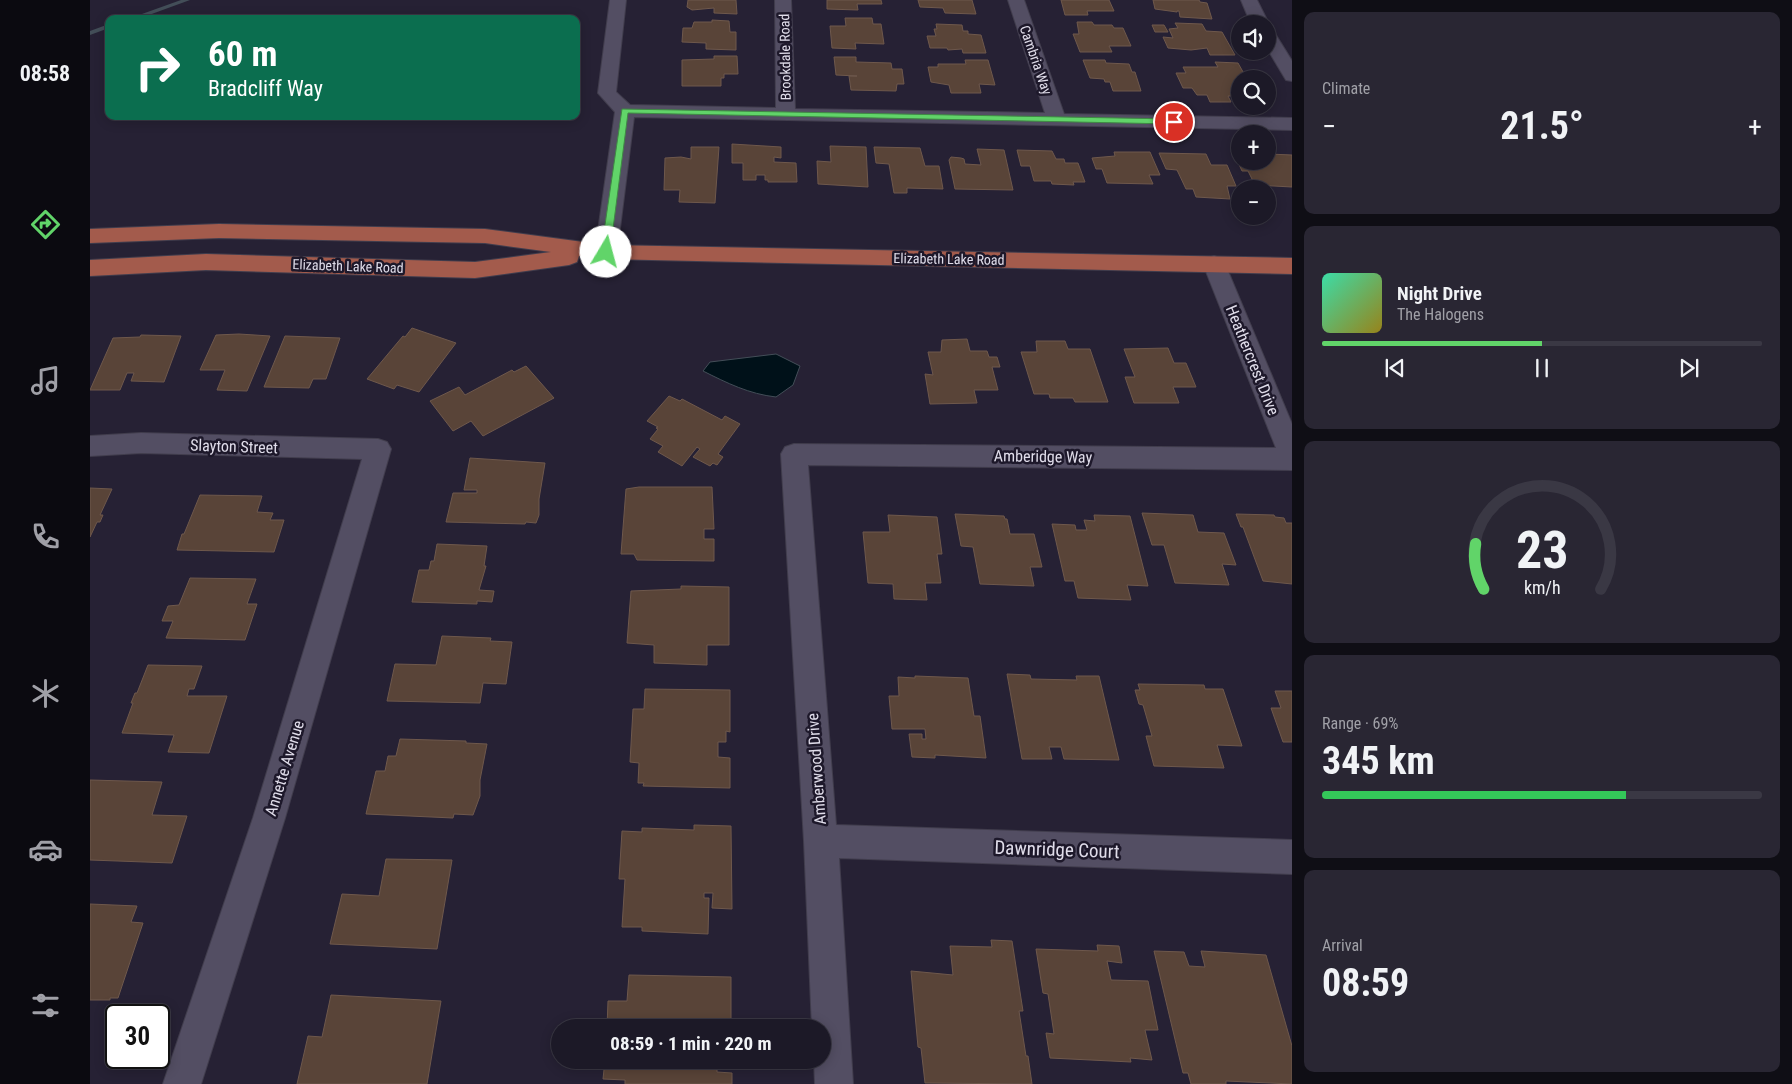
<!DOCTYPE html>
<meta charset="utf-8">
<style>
body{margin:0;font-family:"Roboto Condensed",sans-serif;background:#292633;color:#f1f3f6;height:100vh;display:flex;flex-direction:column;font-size:19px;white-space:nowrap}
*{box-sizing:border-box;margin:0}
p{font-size:16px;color:#a0a0a7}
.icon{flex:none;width:28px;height:28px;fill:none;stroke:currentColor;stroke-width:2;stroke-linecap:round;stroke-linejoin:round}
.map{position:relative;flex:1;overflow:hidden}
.drawer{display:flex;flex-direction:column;gap:12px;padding:12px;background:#0f0e15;width:500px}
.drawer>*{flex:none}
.guide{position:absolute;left:15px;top:15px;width:475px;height:105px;border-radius:10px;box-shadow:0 2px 12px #0003,0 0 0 1px #3a3844;background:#0b6e4f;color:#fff;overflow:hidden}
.buttons{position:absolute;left:1141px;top:15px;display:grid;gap:10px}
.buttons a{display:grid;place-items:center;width:45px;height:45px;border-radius:50%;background:#1c1927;box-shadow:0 2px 12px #0003,0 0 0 1px #3a3844;font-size:25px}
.speed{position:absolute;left:15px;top:1004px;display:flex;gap:10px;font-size:25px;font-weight:700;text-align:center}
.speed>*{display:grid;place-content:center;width:65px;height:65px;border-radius:50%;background:#1c1927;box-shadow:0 2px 12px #0003,0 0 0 1px #3a3844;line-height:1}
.speed .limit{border:2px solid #111;border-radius:8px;background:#fff;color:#111}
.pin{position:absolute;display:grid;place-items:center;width:42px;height:42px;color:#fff;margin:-21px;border:2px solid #fff;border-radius:50%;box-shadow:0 1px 5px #0007}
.me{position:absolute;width:55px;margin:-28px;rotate:8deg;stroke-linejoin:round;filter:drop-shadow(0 0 4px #0008)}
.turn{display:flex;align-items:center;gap:18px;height:105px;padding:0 20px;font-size:22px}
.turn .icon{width:65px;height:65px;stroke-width:2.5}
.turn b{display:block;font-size:35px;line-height:42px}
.big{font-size:38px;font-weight:700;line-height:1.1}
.drawer .card{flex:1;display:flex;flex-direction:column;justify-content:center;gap:8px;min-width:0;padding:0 18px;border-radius:10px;background:#292633}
.drawer .dial{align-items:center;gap:0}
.dial svg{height:130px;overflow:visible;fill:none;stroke:#3a3844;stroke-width:7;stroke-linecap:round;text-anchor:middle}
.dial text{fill:#f1f3f6;stroke:none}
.song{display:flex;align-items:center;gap:15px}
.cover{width:60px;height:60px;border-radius:8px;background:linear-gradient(135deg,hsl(160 70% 55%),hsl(50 70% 35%))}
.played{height:5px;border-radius:2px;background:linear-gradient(90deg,#61d469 50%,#3a3844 50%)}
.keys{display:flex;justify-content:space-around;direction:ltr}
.heat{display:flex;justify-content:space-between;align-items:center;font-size:28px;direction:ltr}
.charge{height:8px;border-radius:4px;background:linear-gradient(90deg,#34c759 69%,#3a3844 0)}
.trip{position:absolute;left:461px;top:1019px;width:280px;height:50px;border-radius:25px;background:#1c1927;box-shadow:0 2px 12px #0003,0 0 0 1px #3a3844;font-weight:700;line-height:50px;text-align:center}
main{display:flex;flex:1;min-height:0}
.dock{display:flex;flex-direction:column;width:90px;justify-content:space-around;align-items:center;background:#0b0a10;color:#a0a0a7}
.dock .icon{width:35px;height:35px}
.dock .selected{color:#61d469}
.dock b{font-size:22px;color:#f1f3f6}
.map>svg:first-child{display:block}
</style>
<main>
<nav class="dock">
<b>08:58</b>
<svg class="icon selected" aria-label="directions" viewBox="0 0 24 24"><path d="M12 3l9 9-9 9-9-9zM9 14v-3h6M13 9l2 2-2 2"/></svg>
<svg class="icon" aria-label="music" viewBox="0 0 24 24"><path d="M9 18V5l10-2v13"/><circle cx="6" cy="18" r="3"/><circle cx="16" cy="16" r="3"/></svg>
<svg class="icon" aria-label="phone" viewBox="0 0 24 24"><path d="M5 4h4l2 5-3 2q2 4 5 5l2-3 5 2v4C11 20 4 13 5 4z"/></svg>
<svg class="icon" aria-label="climate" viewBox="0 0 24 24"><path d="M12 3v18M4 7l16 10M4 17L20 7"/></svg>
<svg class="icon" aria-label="car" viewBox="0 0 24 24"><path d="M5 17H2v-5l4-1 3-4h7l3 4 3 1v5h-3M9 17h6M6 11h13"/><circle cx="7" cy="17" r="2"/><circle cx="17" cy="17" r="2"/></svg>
<svg class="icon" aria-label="filters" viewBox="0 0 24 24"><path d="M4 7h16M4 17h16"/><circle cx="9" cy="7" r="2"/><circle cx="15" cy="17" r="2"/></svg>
</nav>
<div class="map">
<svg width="1202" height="1084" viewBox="0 0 1202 1084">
<rect width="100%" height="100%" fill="#262134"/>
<path fill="#001119" stroke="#434e58" d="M686,354L710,366L703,385L686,397C659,394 637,383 613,371L620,362Z"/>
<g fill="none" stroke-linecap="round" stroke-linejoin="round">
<g fill="#434e58" fill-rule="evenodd">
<path d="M91,0H100L48,19H38Z"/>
<path d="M19,24V28L0,35V31Z"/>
</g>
</g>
<g fill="#594438" stroke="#6e584c">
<path d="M598,0H646L647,14L624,13V8L602,10L597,7Z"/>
<path d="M737,0H791L792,4H767L768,10L737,9Z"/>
<path d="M828,0H882L886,14L855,13L853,8L830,7Z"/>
<path d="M971,0H1019L1024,11H997L998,15H975Z"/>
<path d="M1063,0H1109L1110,2L1117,3L1122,19L1090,17L1089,11H1087V12L1065,9Z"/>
<path d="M755,18H782L783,24H791L794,44L765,43L766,49L742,48L740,26H756Z"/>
<path d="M622,20L639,21L640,32H646V50L616,49V43L592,42L593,28H602L604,22H622Z"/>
<path d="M987,22H1002L1004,25H1022L1024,28H1033L1041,46H1019L1022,52H990L983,34H989Z"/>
<path d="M1085,23L1112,24L1116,31L1132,32L1145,55H1120L1117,48L1101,50L1078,48L1073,37L1083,38L1079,29L1088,28Z"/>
<path d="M846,24L872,25L873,31H878V34L891,35L896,53H873L872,49L858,50L857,48H840L837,36H846L844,29H847Z"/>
<path d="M1062,25H1074L1078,32H1065Z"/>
<path d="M624,56H647L648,74H634V78H631V86H592V60L624,59Z"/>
<path d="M744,57H766V62L801,63L802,69H812L814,84H807L806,91L761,90L759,76H767L746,75Z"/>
<path d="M875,60H898L905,85L889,84L891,93H861L859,85L841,82L838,67H848V64H876Z"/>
<path d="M993,60H1015L1016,63L1039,64L1042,72H1045L1051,91H1023L1020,82H1015L1014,79L1000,78Z"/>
<path d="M1125,62L1148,63L1157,79H1150V81H1147L1150,88H1148L1150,96H1138L1141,102H1120L1117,95H1107L1102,88H1093L1086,73H1096L1093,67H1128Z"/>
<path d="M642,144L691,147V158L684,157V162L706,163L707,182H678V180H675V175H666V180H653V163H642Z"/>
<path d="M740,146L776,147L778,187L728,184L727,161L741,162Z"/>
<path d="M601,147H629L625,203L589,202L590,190H574L575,158L591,157L601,159Z"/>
<path d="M784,147L830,148L835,166H849L853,189L817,188V193H804L799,164L786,163Z"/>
<path d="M887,149L914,150L923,190L865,189L859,160L861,157L871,158L874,159L875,164L891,165Z"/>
<path d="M927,150L962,151L966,159H974L975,163H988L995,182H983L984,185L962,184L961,181H944L940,166H931Z"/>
<path d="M1024,152H1060L1070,175H1059L1063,184L1017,183L1012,169H1006L1002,158L1025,156Z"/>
<path d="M1069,153L1116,154L1121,165H1137L1146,186H1137L1140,199L1106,197L1103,189H1096L1087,170L1076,169Z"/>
<path d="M1178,154L1202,155V187L1165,185L1158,171H1152L1147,160L1178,161Z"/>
<path d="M322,328L366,343L329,392L307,385L304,389L277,379L313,336L315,337Z"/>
<path d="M149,334L180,336L157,391L127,390L135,370H110L126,335Z"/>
<path d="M51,335L91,336L74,382L41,381L44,373H37L30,390H0L23,338L50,337Z"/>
<path d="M195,336L250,338L236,379H223L219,388L174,387Z"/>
<path d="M877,339L880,351H897L899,357H907L910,367H902L908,390H884L887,403L840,404L835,374L843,375L838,352H851L852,340Z"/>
<path d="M946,341H975L978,349H1000L1018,402H985L983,398H960L959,394H944L931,352H947Z"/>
<path d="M1078,348L1084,363H1096L1106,387H1083L1089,403H1044L1035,377H1045L1034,349Z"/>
<path d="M436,366L464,398L393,436L381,421L363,431L340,401L369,387L375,395L422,370L424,372Z"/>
<path d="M579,396L590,401L592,399L632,420L635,416L650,424L628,454L633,457L627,465L623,463L620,466L603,457L610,449L607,447L592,466L568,452L573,446L560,439L568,429L566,428L568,427L557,421Z"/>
<path d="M380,458L455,463L449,499V515L446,523L436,522L435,524L356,522L363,493H387V490H374Z"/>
<path d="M549,487H622L624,529H614V539H624V561L547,560L544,554H531L536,489Z"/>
<path d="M0,488L22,489L10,515H13L10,522H7L0,537Z"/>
<path d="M110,495L172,496L167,512L183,513L180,520H194L184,552L87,550L92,534H94Z"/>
<path d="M1052,513L1103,515L1108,532L1134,533L1146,565L1132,564L1139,585L1085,583L1074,545H1062Z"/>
<path d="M865,514L914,516L915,519H917L920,534H944L952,567H940L944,586L890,584L883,547L871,546Z"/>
<path d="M1146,514L1184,515L1185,517L1194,518L1196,523H1202V584L1173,581L1153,527H1151Z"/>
<path d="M798,515L847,517L852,554H847L851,583H835L837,600L804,599L803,584L778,583L773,532H800Z"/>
<path d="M1004,515L1040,516L1058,586L1037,585L1041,600L988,598L984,581H975L962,524L985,525L986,530H997L994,520L1005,521Z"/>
<path d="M347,544L397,546L394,566H396L389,590L404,591L402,602L387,601V604L322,602L329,570H339L341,561H344Z"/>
<path d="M100,578L166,579L157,604H167L155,640L76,638L83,621H72L78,606L89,605Z"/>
<path d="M591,586L639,587V645H617V665L564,663V645L537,643L541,591L591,589Z"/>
<path d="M352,636L401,638L400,641L422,642L416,684L393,683L390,703L297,701L305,664L346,665Z"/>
<path d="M58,665L112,666L104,689H99L97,696H137L119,753L78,752L84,735L32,733L43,703H41L45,693H47Z"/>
<path d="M917,674L940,675L941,679L987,680L986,676H1009L1029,760L974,759L971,747H959L962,759H932Z"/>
<path d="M825,676L878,678L884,716H890L896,758L845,755V758L822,757L819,734H832V739H836L835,729H802L799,696H809L808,677L825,678Z"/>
<path d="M1048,684L1114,685L1115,689H1133L1152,746L1127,745L1134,768L1064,766L1056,736H1062L1053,705L1049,704L1045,690H1050Z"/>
<path d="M555,689L640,690V732L636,731V742H628V757L640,758V788L553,786L554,783H548L549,763L540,762L543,709H554Z"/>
<path d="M1185,691H1202V742H1193L1181,708H1191Z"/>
<path d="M310,739L376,741V743L397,744L390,780V796L383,815L364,814L363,818L276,814L286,771H295L298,756H306Z"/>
<path d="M0,780L72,782L62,815L97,816L82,863L0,860Z"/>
<path d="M604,825L641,826L642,909L622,908L623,893H614V898H619L618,934L552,931V927H532L535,879H529L532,831L552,832V828L604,830Z"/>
<path d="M296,859L362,860L347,949L240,944L252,894L289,896Z"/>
<path d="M0,904L47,906L41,922L53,923L28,998H20V1000H0Z"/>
<path d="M901,940L922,941L933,1011H929L936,1056H938L942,1084L835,1083L831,1048L828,1047L821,971L863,975L860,946L902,947Z"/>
<path d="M1007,945L1029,946L1032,963L1017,961L1021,980L1058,981L1068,1030H1055L1062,1060L1040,1058L1041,1062L960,1058L956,1033L964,1034L958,994L953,993L946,949L1008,951Z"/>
<path d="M1064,951L1094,952L1099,966L1115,967L1111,951L1176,955L1202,1046V1084L1136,1081V1084H1101L1098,1073H1093Z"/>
<path d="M539,975L641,977V1028H517L518,1001H537Z"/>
<path d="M241,995L351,1001L337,1084H207L218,1036L232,1037Z"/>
<path d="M515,1060H627V1072L642,1073V1084H535V1080L513,1079Z"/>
</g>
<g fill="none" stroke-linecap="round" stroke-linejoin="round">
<defs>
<g id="minor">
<path d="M520,0H536L526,92L540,105L686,108L685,0H701L705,109L955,113L918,0H934L974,114L1202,118V130L544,117L527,252L524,257L516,259L508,257L505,252L525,112L508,93Z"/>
<path d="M1151,0H1167L1179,24L1178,26V24H1161Z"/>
<path d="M1178,31L1184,32L1202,61V81L1196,80L1178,50Z"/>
<path d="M1124,256L1132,259L1135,264L1202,424V470L718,465L746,825L1202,840V874L749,858L763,1084H725L724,1060H732V1028H722L714,841L691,454L695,447L704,444L1186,448L1113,264L1116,259Z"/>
<path d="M51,433L288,439L297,442L301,449L195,818L111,1084H73L163,818L272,459L51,453L0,456V436Z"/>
</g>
<path id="major" d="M129,224L395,229L516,245L1202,258V274L516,259L489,256L487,262L479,265L385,278L116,270L0,276V260L116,254L385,262L461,252L395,243L129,238L0,243V229Z"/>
</defs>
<use href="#minor" stroke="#413d4d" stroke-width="2"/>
<use href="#major" stroke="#413d4d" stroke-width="2"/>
<use href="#minor" fill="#534e63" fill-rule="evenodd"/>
<use href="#major" fill="#a35b4c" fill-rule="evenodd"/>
</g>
<path fill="#61d469" stroke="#3f8a44" d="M532,109L1084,119L1088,122L1084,124L538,113L520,252L516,255L511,252Z"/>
<g text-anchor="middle" stroke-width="5" stroke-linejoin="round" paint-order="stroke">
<g font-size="14" fill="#e0ddea" stroke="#1d182a">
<text transform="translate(695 57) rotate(-91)" y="5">Brookdale Road</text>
<text transform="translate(946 60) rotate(71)" y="5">Cambria Way</text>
<text transform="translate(859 259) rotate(1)" y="5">Elizabeth Lake Road</text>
<text transform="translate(258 266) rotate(2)" y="5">Elizabeth Lake Road</text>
</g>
<g font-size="16" fill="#e0ddea" stroke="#1d182a">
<text transform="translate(1163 360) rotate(68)" y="6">Heathercrest Drive</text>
<text transform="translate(144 446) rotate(2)" y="6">Slayton Street</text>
<text transform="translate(953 456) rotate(1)" y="6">Amberidge Way</text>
<text transform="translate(194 768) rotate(-73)" y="6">Annette Avenue</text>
<text transform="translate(726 769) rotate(-94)" y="6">Amberwood Drive</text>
</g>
<g font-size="19" fill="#e0ddea" stroke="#1d182a">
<text transform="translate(967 849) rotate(2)" y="7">Dawnridge Court</text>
</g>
</g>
</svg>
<div class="buttons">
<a><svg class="icon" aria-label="sound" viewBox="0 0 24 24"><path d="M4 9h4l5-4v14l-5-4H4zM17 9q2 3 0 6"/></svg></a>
<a><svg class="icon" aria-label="search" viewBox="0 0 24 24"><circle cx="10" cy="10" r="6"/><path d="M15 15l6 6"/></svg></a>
<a>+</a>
<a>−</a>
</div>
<div class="speed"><div class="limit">30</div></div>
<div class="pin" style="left:1084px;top:122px;background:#d93025"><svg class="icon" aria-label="arrive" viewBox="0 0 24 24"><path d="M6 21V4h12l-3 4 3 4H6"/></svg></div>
<svg class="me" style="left:516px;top:252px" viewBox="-20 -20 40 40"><circle r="19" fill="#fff"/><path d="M0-13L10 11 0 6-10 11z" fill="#61d469"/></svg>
<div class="trip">08:59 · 1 min · 220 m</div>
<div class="guide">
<div class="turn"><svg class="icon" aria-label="right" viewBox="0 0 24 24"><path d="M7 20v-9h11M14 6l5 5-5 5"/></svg><div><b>60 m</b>Bradcliff Way</div></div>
</div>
</div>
<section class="drawer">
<div class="card"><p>Climate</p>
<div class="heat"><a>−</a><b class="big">21.5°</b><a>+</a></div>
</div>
<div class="card">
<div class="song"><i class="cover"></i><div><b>Night Drive</b><p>The Halogens</p></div></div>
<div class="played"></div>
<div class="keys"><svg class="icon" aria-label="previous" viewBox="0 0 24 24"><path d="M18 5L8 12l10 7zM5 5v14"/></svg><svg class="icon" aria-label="pause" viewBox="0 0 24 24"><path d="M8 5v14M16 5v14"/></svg><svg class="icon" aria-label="next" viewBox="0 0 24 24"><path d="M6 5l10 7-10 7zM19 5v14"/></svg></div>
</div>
<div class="card dial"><svg viewBox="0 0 100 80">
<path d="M14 69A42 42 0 1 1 86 69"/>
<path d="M14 69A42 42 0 0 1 9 41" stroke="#61d469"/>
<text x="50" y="56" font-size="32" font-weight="700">23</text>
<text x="50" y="72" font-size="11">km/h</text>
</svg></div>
<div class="card"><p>Range · 69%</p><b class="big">345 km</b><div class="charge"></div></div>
<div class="card"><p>Arrival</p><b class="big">08:59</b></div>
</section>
</main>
